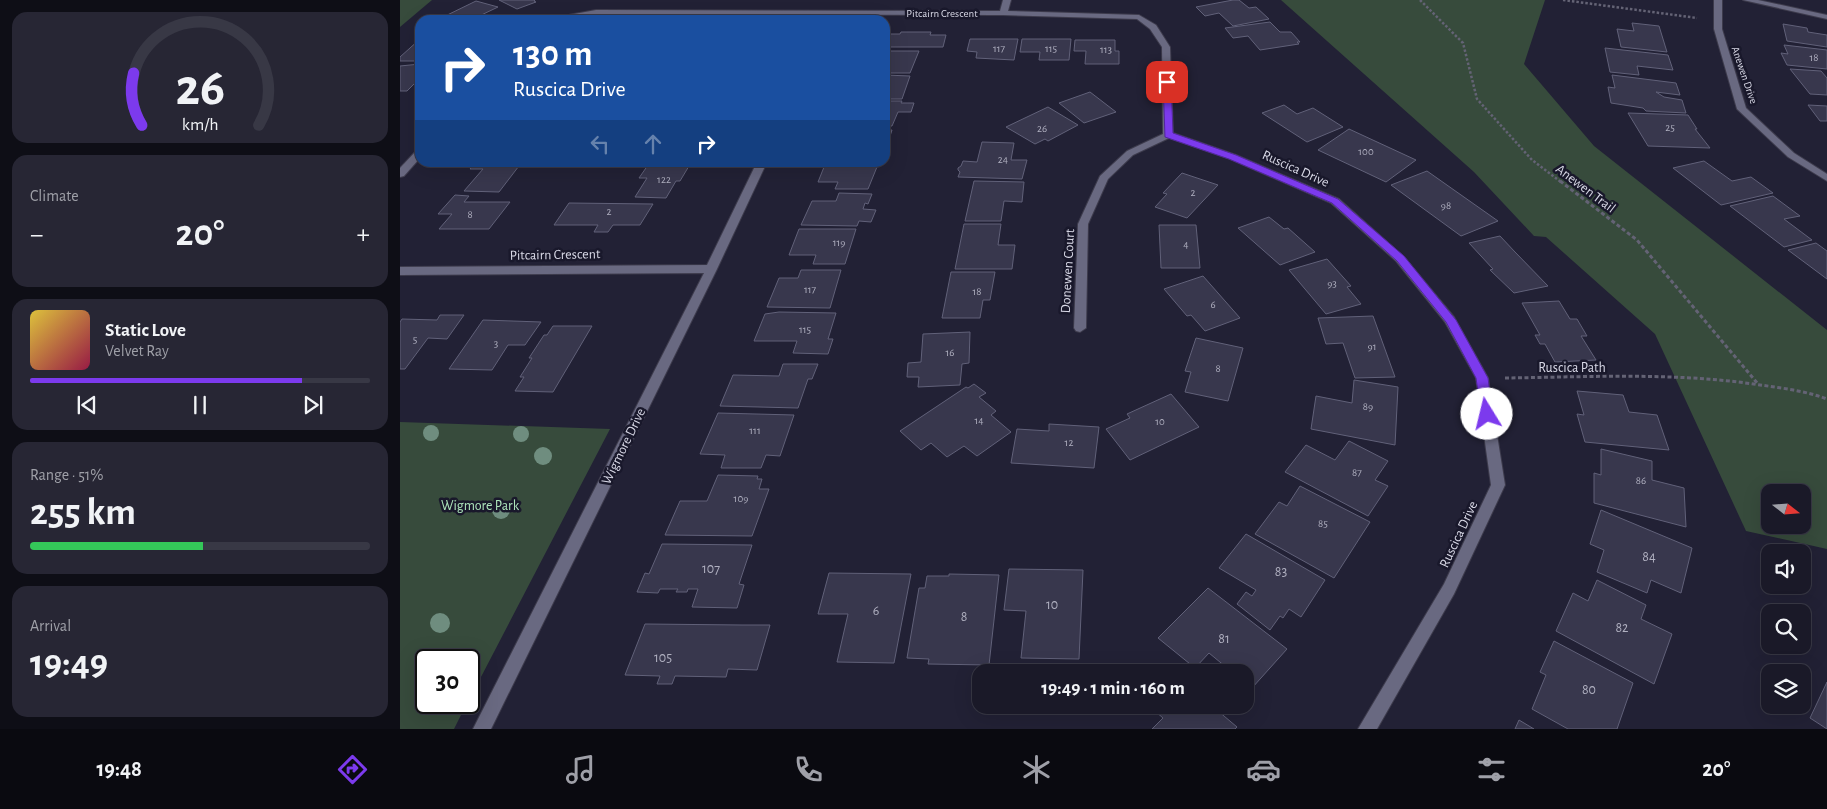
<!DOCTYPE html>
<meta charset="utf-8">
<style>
body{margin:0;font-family:"Alegreya Sans",sans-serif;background:#272634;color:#f1f3f6;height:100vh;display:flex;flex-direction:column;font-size:19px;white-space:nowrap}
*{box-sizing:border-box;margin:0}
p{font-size:16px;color:#9fa0a8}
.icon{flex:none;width:28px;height:28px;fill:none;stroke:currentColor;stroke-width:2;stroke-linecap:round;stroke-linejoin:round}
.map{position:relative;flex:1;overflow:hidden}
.panel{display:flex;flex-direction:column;gap:12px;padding:12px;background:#0e0e16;width:400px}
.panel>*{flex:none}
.top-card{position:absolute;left:15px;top:15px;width:475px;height:152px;border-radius:15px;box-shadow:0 5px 20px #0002,0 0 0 1px #383845;background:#1a4fa0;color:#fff;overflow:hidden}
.needle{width:32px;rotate:107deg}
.tools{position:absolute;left:1361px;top:484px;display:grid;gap:10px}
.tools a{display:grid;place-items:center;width:50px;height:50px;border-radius:10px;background:#1a1928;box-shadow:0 5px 20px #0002,0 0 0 1px #383845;font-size:25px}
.speed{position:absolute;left:15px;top:649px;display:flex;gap:10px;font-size:25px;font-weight:700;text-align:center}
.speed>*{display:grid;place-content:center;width:65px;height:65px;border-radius:50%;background:#1a1928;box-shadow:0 5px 20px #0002,0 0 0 1px #383845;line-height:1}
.speed .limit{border:2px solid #111;border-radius:8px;background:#fff;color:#111}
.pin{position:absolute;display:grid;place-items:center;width:42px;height:42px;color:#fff;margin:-21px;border-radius:10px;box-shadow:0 2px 8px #0006}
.me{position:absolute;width:55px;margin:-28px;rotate:351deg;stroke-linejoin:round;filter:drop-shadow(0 0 4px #0008)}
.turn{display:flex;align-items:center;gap:18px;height:105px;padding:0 15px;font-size:22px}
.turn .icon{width:65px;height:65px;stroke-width:2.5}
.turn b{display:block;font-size:35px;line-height:42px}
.lanes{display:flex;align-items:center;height:48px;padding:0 15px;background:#0003;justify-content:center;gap:25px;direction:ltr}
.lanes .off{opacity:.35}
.big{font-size:38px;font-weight:700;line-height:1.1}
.panel .card{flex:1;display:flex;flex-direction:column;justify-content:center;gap:8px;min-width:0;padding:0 18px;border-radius:15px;background:#272634}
.panel .dial{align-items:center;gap:0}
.dial svg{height:130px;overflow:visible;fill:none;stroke:#383845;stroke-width:7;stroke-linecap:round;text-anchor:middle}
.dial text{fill:#f1f3f6;stroke:none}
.song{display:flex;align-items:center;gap:15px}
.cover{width:60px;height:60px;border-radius:8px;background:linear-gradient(135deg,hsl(50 70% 55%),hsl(340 70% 35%))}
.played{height:5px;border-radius:2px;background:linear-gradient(90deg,#7c3aed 80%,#383845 80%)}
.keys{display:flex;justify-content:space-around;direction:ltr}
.heat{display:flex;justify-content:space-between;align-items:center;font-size:28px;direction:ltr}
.charge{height:8px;border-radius:4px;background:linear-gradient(90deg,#34c759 51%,#383845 0)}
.trip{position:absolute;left:572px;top:664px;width:282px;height:50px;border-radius:15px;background:#1a1928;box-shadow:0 5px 20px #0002,0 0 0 1px #383845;font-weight:700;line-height:50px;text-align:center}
.tab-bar{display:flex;height:80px;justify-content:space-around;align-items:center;background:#0a0a10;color:#9fa0a8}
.tab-bar .icon{width:35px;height:35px}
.tab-bar .current{color:#7c3aed}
.tab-bar b{font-size:22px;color:#f1f3f6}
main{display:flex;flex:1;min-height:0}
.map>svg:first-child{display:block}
</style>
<main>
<section class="panel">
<div class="card dial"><svg viewBox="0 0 100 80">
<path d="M14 69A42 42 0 1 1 86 69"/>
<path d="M14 69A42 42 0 0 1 9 37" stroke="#7c3aed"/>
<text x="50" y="56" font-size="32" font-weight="700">26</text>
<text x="50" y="72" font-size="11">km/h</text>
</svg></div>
<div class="card"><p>Climate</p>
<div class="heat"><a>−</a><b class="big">20°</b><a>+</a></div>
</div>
<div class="card">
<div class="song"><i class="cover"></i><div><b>Static Love</b><p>Velvet Ray</p></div></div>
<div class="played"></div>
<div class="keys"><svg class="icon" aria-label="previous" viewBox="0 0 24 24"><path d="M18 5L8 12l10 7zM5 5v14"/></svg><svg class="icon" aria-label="pause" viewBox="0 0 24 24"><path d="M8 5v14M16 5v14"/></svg><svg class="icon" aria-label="next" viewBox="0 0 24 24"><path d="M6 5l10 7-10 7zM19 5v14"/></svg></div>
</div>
<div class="card"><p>Range · 51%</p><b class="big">255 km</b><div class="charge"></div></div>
<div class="card"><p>Arrival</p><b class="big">19:49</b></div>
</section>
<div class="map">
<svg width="1427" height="729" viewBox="0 0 1427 729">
<rect width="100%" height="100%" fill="#222135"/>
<g fill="#374b3c" fill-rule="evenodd">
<path d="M0,0H32L0,27Z"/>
<path d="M881,0H1145L1124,64L1194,146L1427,330V549L1346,531L1255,334L1146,237L1134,236L1074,172ZM1370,492H1402V525H1370Z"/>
<path d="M0,422L210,429L69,700V660H26V702L67,703L54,729H0Z"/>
</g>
<g fill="#38374d" stroke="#616179">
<path d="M99,0H135L134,1L136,2L117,9Z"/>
<path d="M833,0H839L849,8L856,7L869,19L833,26L819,13L805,16L796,7Z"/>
<path d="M76,1L98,7L73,19L76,20H37Z"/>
<path d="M870,22L880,32H891L900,42H897L899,44L860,50L848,36L833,38L825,28Z"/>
<path d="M1232,23L1259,26L1267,52L1221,47L1217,29L1234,31Z"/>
<path d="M1383,24L1407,28L1408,32L1427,35V47L1387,41Z"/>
<path d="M501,32H531L530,35H546L543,47H485V34H500Z"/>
<path d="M20,39V61H0V57Z"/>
<path d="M570,39H618L614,60L576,58L577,52L567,51Z"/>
<path d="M622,39H671L669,60H639L640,52H620Z"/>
<path d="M675,40H715V51H719V64H685L686,51H674Z"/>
<path d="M1384,45L1427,50V69L1387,65L1381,53L1388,54Z"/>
<path d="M1205,48L1268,55L1273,70L1237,66L1239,75L1210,72Z"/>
<path d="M485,51H519L510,73H485Z"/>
<path d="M20,64V82H16L7,91H0V66Z"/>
<path d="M1390,69L1421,71L1427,78V95L1410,94Z"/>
<path d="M485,75L510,76L502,99H485Z"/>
<path d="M1212,75L1276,83L1280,95L1256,92L1264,97L1282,100L1286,113L1246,111L1243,108L1211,103L1208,87L1215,88Z"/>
<path d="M690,92L716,112L684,123L659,103Z"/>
<path d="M485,101H502L501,103H514L511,112H498L492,126H485Z"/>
<path d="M884,105L897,114L913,108L943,127L907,142L862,113Z"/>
<path d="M1408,105L1427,106V121H1420Z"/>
<path d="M648,107L678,125L648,141L645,139L635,144L606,127Z"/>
<path d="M1228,113L1288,115L1297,129H1295L1310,148L1248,146Z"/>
<path d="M949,129L1016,160L986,182L918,150Z"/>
<path d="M485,130H492L485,152Z"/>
<path d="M582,142L614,143L611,160H627L622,179L558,177L560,172L558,170V168L561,166L563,161L577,162Z"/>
<path d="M1304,161L1332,181L1351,177L1373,193L1321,205L1273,168Z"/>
<path d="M76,162H122L99,192L64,191L83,169H70Z"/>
<path d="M426,162H479L468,189H435L438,182H418Z"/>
<path d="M248,165L289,166L280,181H276L266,198L235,197L247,178H239Z"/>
<path d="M1027,171L1098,221L1061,236L991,185Z"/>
<path d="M782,173L818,185L787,218L755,207L767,194L763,193Z"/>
<path d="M574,181L624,182L622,202L604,201L601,221H565Z"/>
<path d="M439,193L472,194L468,204L465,203L463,209L476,210L471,222L459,221L457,226L401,225L412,201H436Z"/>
<path d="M55,195L69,196L64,202H110L89,229H39L52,214H38Z"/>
<path d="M1373,196L1400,216L1384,219L1412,240L1384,247L1330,206Z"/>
<path d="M169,203L253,204L240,225H213L208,232H194L198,225H154Z"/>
<path d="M869,217L884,229L888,228L915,252L880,265L838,228Z"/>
<path d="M564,224H601L598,245H615L612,269H555Z"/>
<path d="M759,225H796L800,268H761Z"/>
<path d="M399,229H456L445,264H413L416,255H389Z"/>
<path d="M1100,236L1115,252L1148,286L1114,293L1090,270L1093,269L1069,243Z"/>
<path d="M1416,243L1427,251V279L1388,250Z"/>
<path d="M927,259L951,286L947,287L961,304L926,314L889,270Z"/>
<path d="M401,270H441L430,308L367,307L379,278H398Z"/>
<path d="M551,272H595L590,300H583L580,318H542Z"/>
<path d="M803,276L840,318L805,331L791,315L787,316L764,289Z"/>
<path d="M1159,301L1170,319H1177L1187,336H1181L1196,360L1155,362L1145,344H1140L1135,335H1140L1122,303Z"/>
<path d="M379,312L436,313L428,339H433L428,354L393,353L397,341H354L365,314Z"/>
<path d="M40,315H64L47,339L28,338L5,369H0V322L2,319L37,320Z"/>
<path d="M973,316L995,377L955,378L943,343L926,344L918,318Z"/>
<path d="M83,320L141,322L125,345H108L92,370L49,369Z"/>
<path d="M153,326H192L153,392L115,391L124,377H120L132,358H129L144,335H147Z"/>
<path d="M570,332L569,363L562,364L560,385L518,387L519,377H507L508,363L521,362L523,334Z"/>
<path d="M796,338L843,348L828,401L785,392L791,372L785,371Z"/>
<path d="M383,364H418L412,379H408L398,408L320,406L333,375L379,376Z"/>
<path d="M954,380L998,387L995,445L911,429L916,396L952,403Z"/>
<path d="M574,384L586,393L579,397L596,411L591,415L611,432L577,456L564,446L547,457L531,443L521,450L500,431L566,387L568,388Z"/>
<path d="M1177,391L1223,395L1229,412L1257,415L1269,450L1185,442L1177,414L1184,415Z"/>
<path d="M771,394L799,427L730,460L706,429L730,418L727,414Z"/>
<path d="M318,413L394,415L380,456L366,455L361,468H321L325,455L300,454Z"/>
<path d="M649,424L699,427L694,468L611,463L617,429L649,431Z"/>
<path d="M949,441L988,461L975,480L988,486L968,516L885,472L906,445L935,460Z"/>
<path d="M1201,449L1252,461V480L1284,488L1286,527L1194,503V473L1201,475Z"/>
<path d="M318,475L358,476L357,479H362L359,489H369L352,536L265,535L280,501H307Z"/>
<path d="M900,486L970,522L934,578L855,534L879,502L887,506Z"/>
<path d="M1201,510L1292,548L1281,593L1251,580L1247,593L1197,572L1204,550L1190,544Z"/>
<path d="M846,534L925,580L901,617L889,609L883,618L880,616L870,630L837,604L846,592L852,596L856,590L819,568Z"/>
<path d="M262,544L352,545L339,584L344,585L337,608L292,607L298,589H288L287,592H276L278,589H260L258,593L237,592L245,573L249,574Z"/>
<path d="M609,569L683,570L679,659L621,658L626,611L604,610Z"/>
<path d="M429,573L511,574L494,663L437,662L448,614H418Z"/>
<path d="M549,574L599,575L589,665L528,664L529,659L507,658L519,588H525L527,576H549Z"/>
<path d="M1197,580L1246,605L1241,619L1272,634L1254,684L1156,631L1173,593L1188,601Z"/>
<path d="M808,588L887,649L852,688L846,684V672H832L809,653L795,668L758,638Z"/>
<path d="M245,624L342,625H370L357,670L328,669L326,677L275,676L272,684H257L260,676L225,675Z"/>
<path d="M1154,641L1233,683L1217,729H1168L1132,709L1146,675L1140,672Z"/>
<path d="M1427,682V729L1410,718Z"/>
<path d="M748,705H811L837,727L835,729H752L763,718Z"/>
<path d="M1119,720L1134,729H1115Z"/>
</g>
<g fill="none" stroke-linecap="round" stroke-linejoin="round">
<defs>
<g id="minor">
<path d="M603,0H611L608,11L739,15L756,25L770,47L773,133L836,155L939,199L1004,257L1054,317L1088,378L1105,485L1054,594L977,729H958L1044,584L1091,485L1076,378L1045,322L996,261L931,203L830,159L769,138L733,155L708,179L688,224L686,328L680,332L676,331L674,328L678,224L700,176L727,151L763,134L762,47L750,29L737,19L603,15L196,14L165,20H148L152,18L196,10L600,11Z"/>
<path d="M1314,0H1322V29L1346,108L1394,153L1427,174V181L1388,157L1337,109L1314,29Z"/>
<path d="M1343,0H1358L1427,15V19Z"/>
<path d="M20,149V158L4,176L0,177V168L17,150Z"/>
<path d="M357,162H367L317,269L91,729H73L304,273L0,275V267L307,265Z"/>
</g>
</defs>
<use href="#minor" stroke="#3d3b4c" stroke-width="2"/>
<g stroke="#646375" stroke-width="2.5" stroke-dasharray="2.5 2" stroke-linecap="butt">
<path d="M1020,0L1063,43L1077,99L1132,160L1161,182"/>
<path d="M1163,0L1297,18"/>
</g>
<g stroke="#646375" stroke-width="3" stroke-dasharray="4 2.5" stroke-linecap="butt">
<path d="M1160,181L1237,240L1358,384"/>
<path d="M1105,378C1190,377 1276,372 1360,385C1382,388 1406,391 1427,399"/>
</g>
<use href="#minor" fill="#696981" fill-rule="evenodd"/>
</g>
<g fill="#6f8d7f">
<circle cx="31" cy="433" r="8"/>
<circle cx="121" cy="434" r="8"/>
<circle cx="143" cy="456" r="9"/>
<circle cx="101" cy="510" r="9"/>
<circle cx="40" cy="623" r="10"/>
</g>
<path fill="#7c3aed" stroke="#51269a" d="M767,79L771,82L773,133L836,155L938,199L1004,256L1056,320L1088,378L1093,414L1091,417L1087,418L1081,414L1076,378L1046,322L997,261L932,203L829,159L765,137L763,82Z"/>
<g text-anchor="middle" stroke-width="5" stroke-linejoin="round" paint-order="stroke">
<g font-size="11" fill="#d8d8e6" stroke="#19182b">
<text x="542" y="17">Pitcairn Crescent</text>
<text transform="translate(1345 75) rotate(71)" y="4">Anewen Drive</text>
</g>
<g font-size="11" fill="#b0b0c0">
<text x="599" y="52">117</text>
<text x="651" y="52">115</text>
<text x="706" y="53">113</text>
<text x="1414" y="61">18</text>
<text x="1270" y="131">25</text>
<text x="642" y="132">26</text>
<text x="966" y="155">100</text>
<text x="603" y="163">24</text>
<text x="264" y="183">122</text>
<text x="793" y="196">2</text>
<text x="1046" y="209">98</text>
<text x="209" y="215">2</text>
<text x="70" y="218">8</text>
<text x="439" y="246">119</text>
<text x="786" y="248">4</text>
<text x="932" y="287">93</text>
<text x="410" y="293">117</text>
<text x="577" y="295">18</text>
<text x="813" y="308">6</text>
<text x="405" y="333">115</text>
<text x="15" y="343">5</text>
<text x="96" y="347">3</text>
<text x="972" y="350">91</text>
<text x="550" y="356">16</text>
<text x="818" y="372">8</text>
<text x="968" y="410">89</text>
<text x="579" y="424">14</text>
<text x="760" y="425">10</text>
<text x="355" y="434">111</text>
<text x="669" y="446">12</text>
<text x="957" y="476">87</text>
<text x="1241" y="484">86</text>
<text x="341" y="502">109</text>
<text x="923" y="527">85</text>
</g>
<g font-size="14" fill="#d8d8e6" stroke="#19182b">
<text transform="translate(896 168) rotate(24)" y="5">Ruscica Drive</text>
<text transform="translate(1186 188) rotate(37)" y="5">Anewen Trail</text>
<text transform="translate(155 254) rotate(-1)" y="5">Pitcairn Crescent</text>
<text transform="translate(667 271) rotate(-87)" y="5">Donewen Court</text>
<text x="1172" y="372">Ruscica Path</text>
<text transform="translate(223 446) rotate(-64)" y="5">Wigmore Drive</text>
<text transform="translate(1058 534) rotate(-65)" y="5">Ruscica Drive</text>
</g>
<g font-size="14" fill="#aee6bc" stroke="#19182b">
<text x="80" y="510">Wigmore Park</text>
</g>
<g font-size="14" fill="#b0b0c0">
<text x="1249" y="561">84</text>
<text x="311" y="573">107</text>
<text x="881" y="576">83</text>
<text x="652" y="609">10</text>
<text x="476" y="615">6</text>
<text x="564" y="621">8</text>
<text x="1222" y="632">82</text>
<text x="824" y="643">81</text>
<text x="263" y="662">105</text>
<text x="1189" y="694">80</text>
</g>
</g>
</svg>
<div class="tools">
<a><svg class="needle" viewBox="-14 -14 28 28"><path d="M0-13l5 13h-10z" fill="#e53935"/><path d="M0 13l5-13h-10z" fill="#9fa0a8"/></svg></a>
<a><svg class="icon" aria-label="sound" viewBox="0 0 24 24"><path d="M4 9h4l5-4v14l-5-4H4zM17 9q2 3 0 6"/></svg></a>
<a><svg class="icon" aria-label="search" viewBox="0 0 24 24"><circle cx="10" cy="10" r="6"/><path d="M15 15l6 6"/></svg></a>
<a><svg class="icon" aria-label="layers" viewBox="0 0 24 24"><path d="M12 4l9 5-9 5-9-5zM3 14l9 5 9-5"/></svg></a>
</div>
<div class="speed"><div class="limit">30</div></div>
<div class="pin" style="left:767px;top:82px;background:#d93025"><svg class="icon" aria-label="arrive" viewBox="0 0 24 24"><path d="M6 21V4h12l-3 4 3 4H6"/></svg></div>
<svg class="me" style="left:1087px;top:414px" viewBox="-20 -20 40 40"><circle r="19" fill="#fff"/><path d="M0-13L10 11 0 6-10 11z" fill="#7c3aed"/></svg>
<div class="trip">19:49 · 1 min · 160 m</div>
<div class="top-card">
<div class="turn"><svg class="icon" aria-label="right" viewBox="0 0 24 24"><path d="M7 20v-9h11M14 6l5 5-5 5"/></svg><div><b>130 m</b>Ruscica Drive</div></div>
<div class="lanes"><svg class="icon off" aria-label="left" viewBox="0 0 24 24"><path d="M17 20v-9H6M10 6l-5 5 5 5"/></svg><svg class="icon off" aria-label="ahead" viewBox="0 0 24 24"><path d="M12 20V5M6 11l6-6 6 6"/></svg><svg class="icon" aria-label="right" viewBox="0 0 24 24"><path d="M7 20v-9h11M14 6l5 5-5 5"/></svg></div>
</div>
</div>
</main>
<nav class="tab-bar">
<b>19:48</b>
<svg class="icon current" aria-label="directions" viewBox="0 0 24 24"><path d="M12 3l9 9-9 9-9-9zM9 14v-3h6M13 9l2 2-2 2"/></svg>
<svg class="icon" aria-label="music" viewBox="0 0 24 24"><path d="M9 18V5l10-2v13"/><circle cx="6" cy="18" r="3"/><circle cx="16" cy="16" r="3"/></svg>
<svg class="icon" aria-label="phone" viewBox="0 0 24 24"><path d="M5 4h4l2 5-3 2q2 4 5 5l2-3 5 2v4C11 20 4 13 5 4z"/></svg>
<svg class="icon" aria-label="climate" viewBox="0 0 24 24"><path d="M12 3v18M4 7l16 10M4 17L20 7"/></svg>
<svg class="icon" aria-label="car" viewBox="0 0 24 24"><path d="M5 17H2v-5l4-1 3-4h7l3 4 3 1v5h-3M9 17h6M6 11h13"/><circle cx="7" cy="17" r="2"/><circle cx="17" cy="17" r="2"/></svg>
<svg class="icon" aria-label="filters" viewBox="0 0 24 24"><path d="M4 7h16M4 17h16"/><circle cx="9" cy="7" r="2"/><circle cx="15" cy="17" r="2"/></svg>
<b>20°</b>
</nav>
